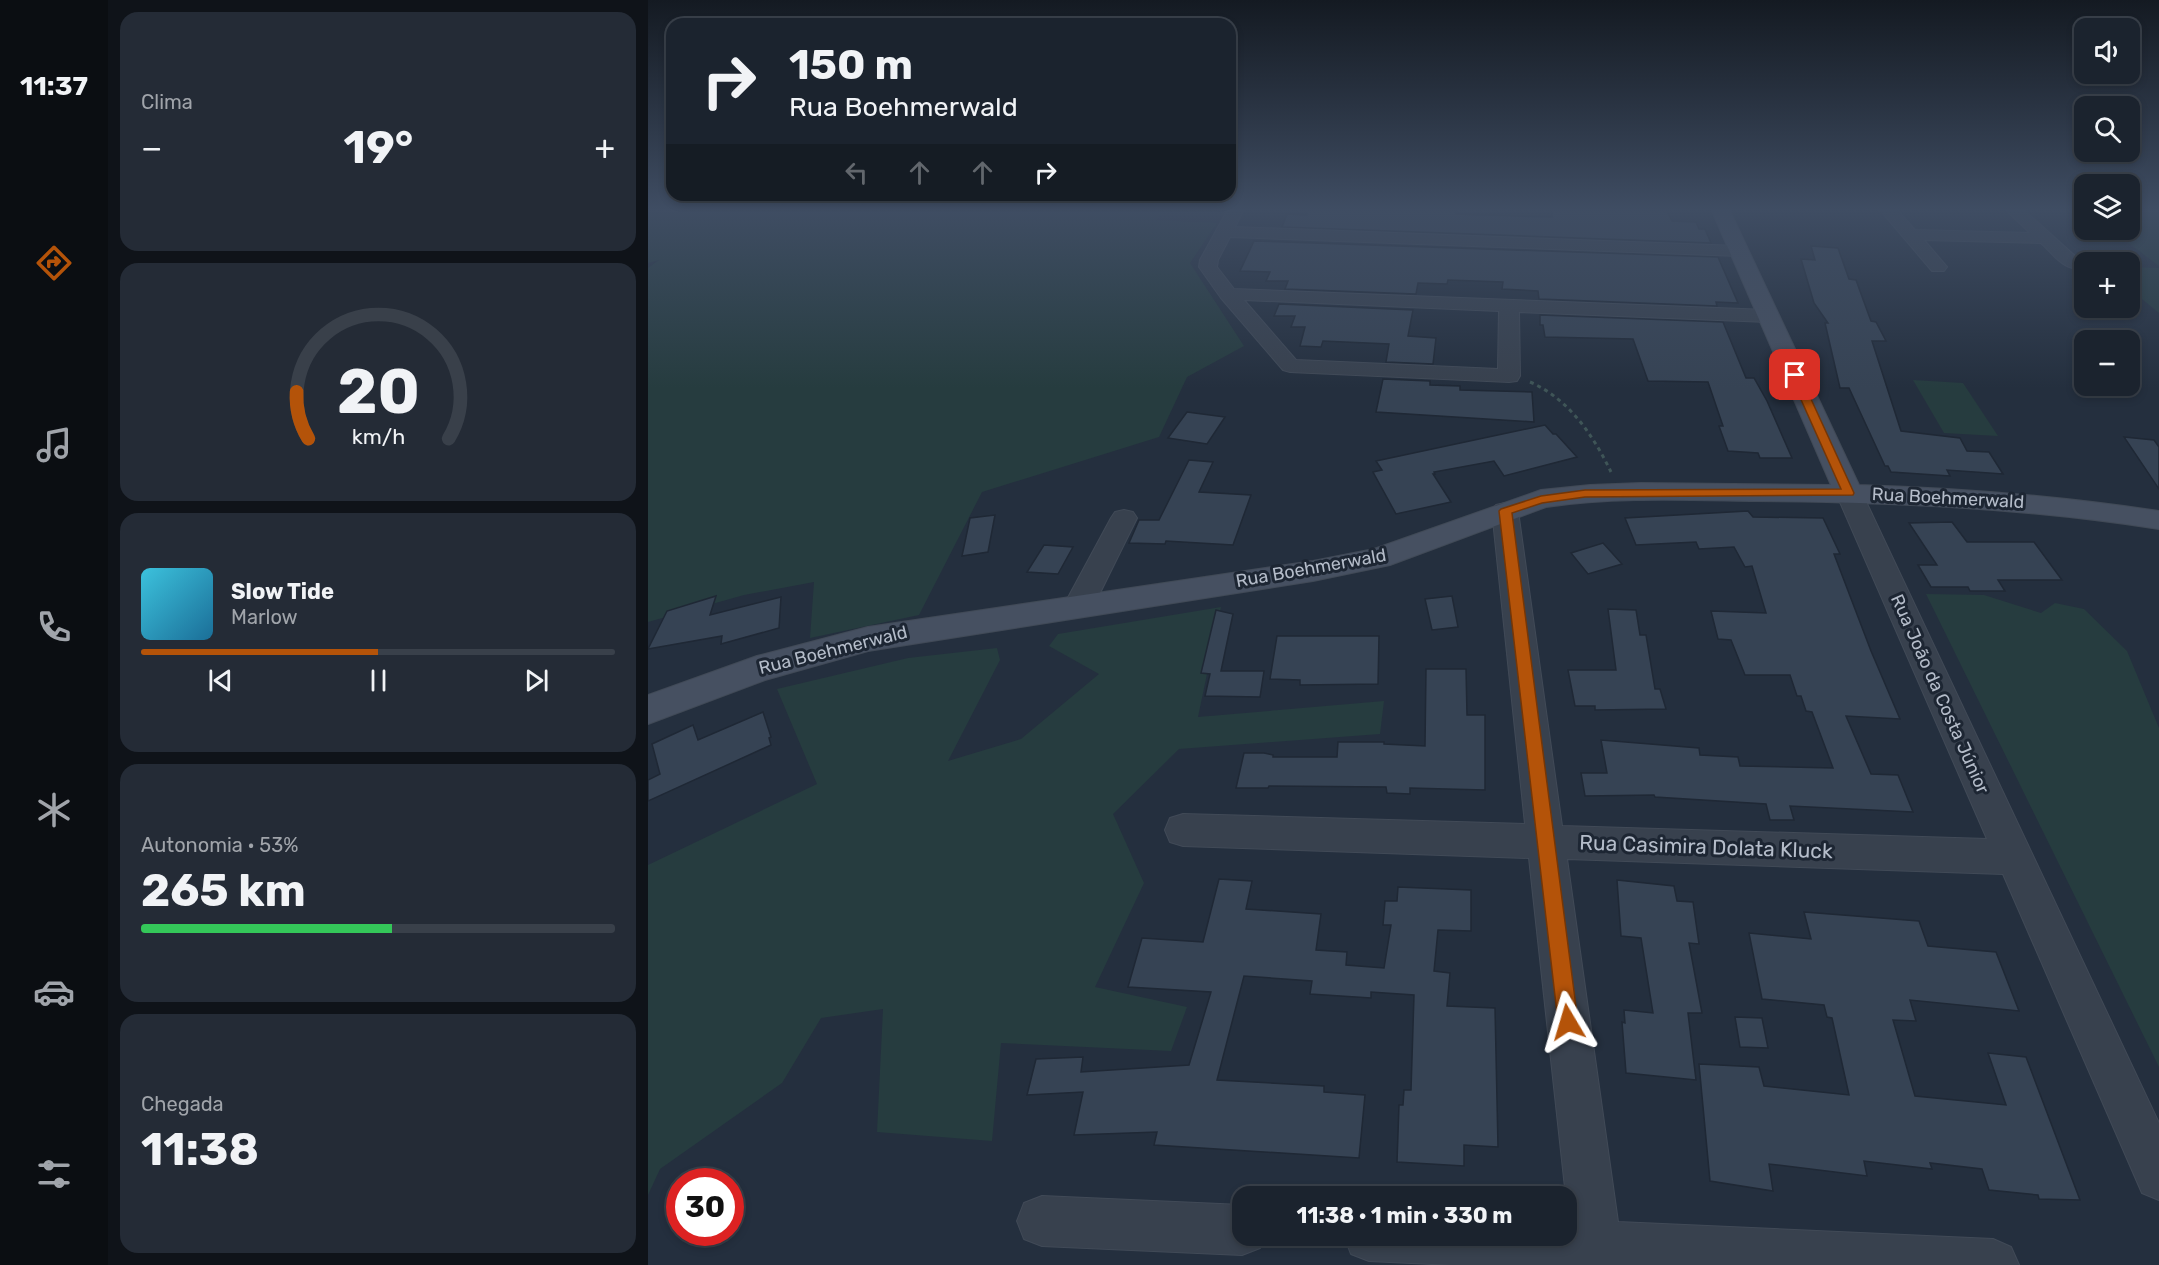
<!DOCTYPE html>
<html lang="pt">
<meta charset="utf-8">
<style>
body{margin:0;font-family:Rubik,sans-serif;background:#242b36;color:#f1f3f6;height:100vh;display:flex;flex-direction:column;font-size:22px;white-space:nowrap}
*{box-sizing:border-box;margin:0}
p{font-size:20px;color:#a0a4aa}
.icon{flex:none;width:33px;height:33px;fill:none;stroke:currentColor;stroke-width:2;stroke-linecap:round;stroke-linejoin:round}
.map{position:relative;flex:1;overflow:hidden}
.panel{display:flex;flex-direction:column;gap:12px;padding:12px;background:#0f1319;width:540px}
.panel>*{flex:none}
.banner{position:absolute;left:18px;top:18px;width:570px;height:183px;border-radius:18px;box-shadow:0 3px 9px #0003,0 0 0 2px #39404a;background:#1b232e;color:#f1f3f6;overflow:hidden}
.controls{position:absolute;left:1426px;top:18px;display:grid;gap:12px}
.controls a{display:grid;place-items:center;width:66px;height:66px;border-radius:12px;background:#1b232e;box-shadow:0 3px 9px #0003,0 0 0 2px #39404a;font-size:30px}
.speed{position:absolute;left:18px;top:1168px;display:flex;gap:12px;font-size:30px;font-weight:700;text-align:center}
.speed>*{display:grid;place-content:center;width:78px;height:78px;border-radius:50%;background:#1b232e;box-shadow:0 3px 9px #0003,0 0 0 2px #39404a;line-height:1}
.speed .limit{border:9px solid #d22;background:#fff;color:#111}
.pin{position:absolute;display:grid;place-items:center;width:51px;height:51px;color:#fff;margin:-26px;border-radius:12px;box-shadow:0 3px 9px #0006}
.me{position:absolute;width:66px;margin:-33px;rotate:353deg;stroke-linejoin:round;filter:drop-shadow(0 0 4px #0008)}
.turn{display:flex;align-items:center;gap:21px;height:126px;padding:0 24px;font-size:27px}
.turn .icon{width:78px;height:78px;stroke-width:2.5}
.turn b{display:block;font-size:42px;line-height:51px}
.lanes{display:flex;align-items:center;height:57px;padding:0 24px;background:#0003;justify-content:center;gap:30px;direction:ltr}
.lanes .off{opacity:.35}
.big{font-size:45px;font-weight:700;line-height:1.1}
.panel .widget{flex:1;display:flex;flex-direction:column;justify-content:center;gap:9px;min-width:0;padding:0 21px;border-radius:18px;background:#242b36}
.panel .dial{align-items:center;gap:0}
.dial svg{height:156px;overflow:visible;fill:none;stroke:#39404a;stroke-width:7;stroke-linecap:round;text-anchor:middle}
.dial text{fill:#f1f3f6;stroke:none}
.song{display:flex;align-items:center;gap:18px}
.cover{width:72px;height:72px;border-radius:9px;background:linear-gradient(135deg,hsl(190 70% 55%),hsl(200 70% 35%))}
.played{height:6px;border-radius:3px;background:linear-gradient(90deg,#b45309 50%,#39404a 50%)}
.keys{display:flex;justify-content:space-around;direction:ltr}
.heat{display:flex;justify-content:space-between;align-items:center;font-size:33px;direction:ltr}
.charge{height:9px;border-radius:4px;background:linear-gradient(90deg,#34c759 53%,#39404a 0)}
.trip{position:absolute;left:584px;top:1186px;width:345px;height:60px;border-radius:18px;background:#1b232e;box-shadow:0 3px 9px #0003,0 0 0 2px #39404a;font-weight:700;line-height:60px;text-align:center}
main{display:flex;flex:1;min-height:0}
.tab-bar{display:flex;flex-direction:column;width:108px;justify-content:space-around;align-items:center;background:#0b0e12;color:#a0a4aa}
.tab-bar .icon{width:42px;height:42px}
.tab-bar .on{color:#b45309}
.tab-bar b{font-size:27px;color:#f1f3f6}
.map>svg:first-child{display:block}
</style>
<main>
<nav class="tab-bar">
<b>11:37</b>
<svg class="icon on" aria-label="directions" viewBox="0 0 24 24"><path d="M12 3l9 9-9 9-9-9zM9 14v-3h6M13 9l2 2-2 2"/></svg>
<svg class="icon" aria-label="music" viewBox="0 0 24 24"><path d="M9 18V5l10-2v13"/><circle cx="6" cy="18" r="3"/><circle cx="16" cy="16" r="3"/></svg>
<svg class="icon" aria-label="phone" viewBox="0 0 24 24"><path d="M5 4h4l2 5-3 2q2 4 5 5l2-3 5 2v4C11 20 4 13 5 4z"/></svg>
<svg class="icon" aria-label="climate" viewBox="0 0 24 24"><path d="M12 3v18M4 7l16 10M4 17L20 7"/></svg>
<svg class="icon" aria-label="car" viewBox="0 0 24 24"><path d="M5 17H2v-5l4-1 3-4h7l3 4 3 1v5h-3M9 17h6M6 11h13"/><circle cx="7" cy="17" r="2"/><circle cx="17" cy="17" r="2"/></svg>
<svg class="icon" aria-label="filters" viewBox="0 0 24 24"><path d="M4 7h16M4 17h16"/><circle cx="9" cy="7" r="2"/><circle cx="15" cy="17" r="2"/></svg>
</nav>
<section class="panel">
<div class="widget"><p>Clima</p>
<div class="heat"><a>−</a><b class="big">19°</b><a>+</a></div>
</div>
<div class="widget dial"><svg viewBox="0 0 100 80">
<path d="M14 69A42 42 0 1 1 86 69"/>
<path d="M14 69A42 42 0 0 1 8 45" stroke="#b45309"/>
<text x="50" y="56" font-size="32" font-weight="700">20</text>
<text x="50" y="72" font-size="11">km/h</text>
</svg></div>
<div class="widget">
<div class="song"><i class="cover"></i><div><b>Slow Tide</b><p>Marlow</p></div></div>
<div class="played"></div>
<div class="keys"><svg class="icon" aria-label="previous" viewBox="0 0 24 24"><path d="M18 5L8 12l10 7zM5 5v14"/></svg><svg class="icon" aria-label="pause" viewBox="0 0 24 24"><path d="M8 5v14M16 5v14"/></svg><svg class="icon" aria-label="next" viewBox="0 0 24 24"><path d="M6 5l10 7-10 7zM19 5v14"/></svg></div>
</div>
<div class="widget"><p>Autonomia · 53%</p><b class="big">265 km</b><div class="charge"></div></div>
<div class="widget"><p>Chegada</p><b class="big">11:38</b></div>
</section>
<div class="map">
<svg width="1511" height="1265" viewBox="0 0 1511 1265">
<rect width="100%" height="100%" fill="#242f3e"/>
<g fill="#263c3f">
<path d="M0,211H515L509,220L569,223L542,263L596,346L539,377L511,437L334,492L271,615L162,638L166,582L96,595L0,622V268L11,260L0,263Z"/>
<path d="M1482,211H1511V266L1463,230H1482Z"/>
<path d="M1482,267L1511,268V313L1482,289Z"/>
<path d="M1265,380L1315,383L1350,436L1296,433Z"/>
<path d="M1278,594L1336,595L1393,613L1407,603L1436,609L1479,651L1511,728V1067Z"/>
<path d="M573,607L550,717L736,701L732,734L531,749L465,814L496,883L447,987L539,1007L523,1051L353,1043L344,1141L229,1132L235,1009L173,1018L134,1083L12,1169L0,1195V865L169,784L129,689L260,658L349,648L352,660L300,761L373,739L451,674L401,646L410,634Z"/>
</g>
<g fill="#364354" stroke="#1f2835" stroke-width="1.5">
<path d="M659,211H808V214L904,217V211H1019L1024,221L1048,222L1051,229H1057L1063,243L634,227L639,214L659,215Z"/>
<path d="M606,241L1070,257L1090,303L1068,302L1069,306L891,299L890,291L854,289L855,282L800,280L799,284L770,283L768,294L637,289L640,281H618L622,272L592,271Z"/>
<path d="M1163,246L1190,248L1201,279L1208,280L1223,321L1228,322L1238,341H1224L1253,431L1312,438L1319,451L1341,452L1355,474L1299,470L1302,476L1243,472L1240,466H1237L1201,388H1192L1177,323H1180L1166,303L1153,259L1167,260Z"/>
<path d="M631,304L765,310L760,336L788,338L785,364L738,362L741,344L675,341L673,347L652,346L657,327H643L647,316H626Z"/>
<path d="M892,315L1075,322L1098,378H1106L1119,401L1144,458H1112L1110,453L1080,451L1071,426H1075L1060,382L1000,381L985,339L897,337L895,325H892Z"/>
<path d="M735,379L782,381V385L812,386V390L884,392L886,422L728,412Z"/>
<path d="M539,412L577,417L559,444L520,438Z"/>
<path d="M897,425L905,434H908L929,457L856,476L846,461L786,472L787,474H785L803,502L748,514L725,472L734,470L728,461Z"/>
<path d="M1476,437L1506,440L1511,447V489Z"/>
<path d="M541,460L565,462L551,492L603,495L585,545L518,541L517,544L481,543L491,520H511Z"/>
<path d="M1100,511L1105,517L1175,518L1192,554H1186L1223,651L1252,719L1198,716L1223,774L1250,775L1265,812L1142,806L1146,820H1122L1118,804L1007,797L1006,795L937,796L933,773H959L953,740L1051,748L1052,755L1090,757L1092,766L1185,768L1164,712L1158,711L1153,696H1149L1142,675H1097L1083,640L1070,639L1063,611L1118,613L1104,566L1097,567L1086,547L1051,549L1048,542L988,545L977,518Z"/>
<path d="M347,515L340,552L314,556L322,518Z"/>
<path d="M1304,522L1319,542H1386L1414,580H1350L1357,591H1322L1320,587H1283L1270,565H1289L1261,523Z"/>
<path d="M955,543L974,564L940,574L923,553Z"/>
<path d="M396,545L425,547L410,574L379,572Z"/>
<path d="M68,596L62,615L133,597L131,628L73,644L74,636L0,649L19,611Z"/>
<path d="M804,596L810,627L784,630L777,599Z"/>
<path d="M960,609L988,610L992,635H998L1007,689H1012L1018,709L947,710V706H927L920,670H968Z"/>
<path d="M568,610L585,614L573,671H616L612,697L557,696L562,674L553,673Z"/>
<path d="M629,636H731L730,684L652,685V680L622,679Z"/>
<path d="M778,669H818L819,715H837V790L762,788V794L739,793L738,787L621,786L620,788H588L596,753H616L625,755V757H689L690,742H736V744L777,746Z"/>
<path d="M115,712L123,737L121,738L123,745L0,801V780L12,774L4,744L45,725L50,740Z"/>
<path d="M571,879L604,881L598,909L673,914L668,950L699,952L698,965L736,968L743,925H735L737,901H749L750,887L823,890V931L790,930L786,971L802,973L799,1006L847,1008L850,1147L816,1145V1166L749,1162L751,1105H755L756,1090H763L766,995L723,992V998L662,994L664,981L596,976L569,1080L676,1086V1092L717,1095L711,1158L506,1145L509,1132L426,1135L435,1092L379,1095L388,1059L435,1057L433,1072L541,1065L563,992L480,987L494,938L555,942Z"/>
<path d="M969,880L1026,886L1029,901L1045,902L1051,944L1041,943L1054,1013H1040L1048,1080L978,1073L974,1022L977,1023L976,1010L1005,1013L993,938L973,936Z"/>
<path d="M1156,912L1271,921L1280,946L1348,952L1371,1011L1262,1000L1268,1021L1245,1020L1267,1096L1358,1105L1340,1053L1378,1057L1432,1200L1391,1199L1390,1195L1341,1190L1334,1169L1282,1163L1284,1169L1216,1161L1219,1176L1121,1164L1125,1191L1062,1181L1051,1064L1111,1067L1116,1086L1201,1095L1184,1018L1179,1017L1176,1005L1114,999L1101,933L1163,939Z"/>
<path d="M1087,1017L1114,1018L1120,1048L1092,1047Z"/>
</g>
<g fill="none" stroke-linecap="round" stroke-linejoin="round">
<defs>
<g id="street">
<path d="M579,211H595L587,227L1091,246L1097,247L1100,251L1097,255L1091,256L582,237L570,260L569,267L586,289L1120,310L1127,312L1130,316L1127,320L1120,322L871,312L872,376L869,381L861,382L642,372L635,370L573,298L551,267L552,260ZM596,300L851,311L850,369L648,360Z"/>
<path d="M1233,211H1250L1267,230L1382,233L1359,211H1377L1436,264L1433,268C1417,272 1404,253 1393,243L1276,240L1299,267L1296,271H1284Z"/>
<path d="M1201,485L1210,487L1214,493L1511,1123V1200L1494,1193L1355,874L919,859L970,1222L1345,1239L1363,1247L1371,1265H805L721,1261L703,1254L696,1236H918V1197L881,858L535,846L522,842L517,830L522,818L535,814L877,824L844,511L848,505L857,503L866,505L870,511L914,826L1339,839L1188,493L1192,487Z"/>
<path d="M476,510L485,512L489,518L446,605L441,612L431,615L421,612L416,605L463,518L467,512Z"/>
<path d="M394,1196L594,1205V1236H616L612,1248L594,1255L394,1246L376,1239L369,1221L376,1203Z"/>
</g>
<path id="secondary" d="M1064,211H1082L1211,485C1312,488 1411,496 1511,511V529C1377,508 1243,502 1107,501C1037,500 967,497 898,507L742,565L665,581L220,651L117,680L0,724V695L109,656L220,627L665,561L726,549L893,490L942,485L993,483L1183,485Z"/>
</defs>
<use href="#street" stroke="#414a57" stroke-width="2"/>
<use href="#secondary" stroke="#414a57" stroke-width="2"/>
<path stroke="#3f5557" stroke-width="3" stroke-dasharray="4 4" stroke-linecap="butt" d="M882,382C921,399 945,435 963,472"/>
<use href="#street" fill="#38414e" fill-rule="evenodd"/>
<use href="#secondary" fill="#465061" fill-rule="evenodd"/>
</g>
<linearGradient id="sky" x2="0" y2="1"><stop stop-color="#141a22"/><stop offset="0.54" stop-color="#3f4d63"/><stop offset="1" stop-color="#3f4d63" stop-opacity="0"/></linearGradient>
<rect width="1511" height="388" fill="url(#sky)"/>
<path fill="#b45309" stroke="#753606" stroke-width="1.5" d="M1147,372L1152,375L1206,493L1205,495L937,497L894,503L864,513L930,1022L927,1029L920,1031L913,1029L910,1022L851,511L853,509L893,496L937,490L1193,489L1142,375Z"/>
<g text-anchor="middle" stroke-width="6" stroke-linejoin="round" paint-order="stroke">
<g font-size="18" fill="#b4bcc9" stroke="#1d2633">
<text transform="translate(1300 498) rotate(3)" y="6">Rua Boehmerwald</text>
<text transform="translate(663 568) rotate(-10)" y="6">Rua Boehmerwald</text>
<text transform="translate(185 650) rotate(-14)" y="6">Rua Boehmerwald</text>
<text transform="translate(1292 694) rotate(66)" y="6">Rua João da Costa Júnior</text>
</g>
<g font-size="21" fill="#b4bcc9" stroke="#1d2633">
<text transform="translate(1058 847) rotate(2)" y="7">Rua Casimira Dolata Kluck</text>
</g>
</g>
</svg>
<div class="controls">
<a><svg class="icon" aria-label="sound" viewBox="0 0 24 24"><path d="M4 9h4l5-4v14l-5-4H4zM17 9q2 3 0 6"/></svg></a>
<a><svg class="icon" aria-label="search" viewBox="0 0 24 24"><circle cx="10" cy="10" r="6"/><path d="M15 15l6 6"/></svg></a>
<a><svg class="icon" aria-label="layers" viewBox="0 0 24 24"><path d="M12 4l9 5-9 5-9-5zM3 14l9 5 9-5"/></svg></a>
<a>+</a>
<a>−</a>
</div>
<div class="speed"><div class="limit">30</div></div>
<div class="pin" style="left:1147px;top:375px;background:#d93025"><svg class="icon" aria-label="arrive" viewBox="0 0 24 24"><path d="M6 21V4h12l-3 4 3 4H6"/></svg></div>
<svg class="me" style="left:920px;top:1022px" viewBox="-20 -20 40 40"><path d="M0-17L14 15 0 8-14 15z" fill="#b45309" stroke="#fff" stroke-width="4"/></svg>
<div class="trip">11:38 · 1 min · 330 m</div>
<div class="banner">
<div class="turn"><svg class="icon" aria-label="right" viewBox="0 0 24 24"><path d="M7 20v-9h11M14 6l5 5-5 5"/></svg><div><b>150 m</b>Rua Boehmerwald</div></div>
<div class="lanes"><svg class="icon off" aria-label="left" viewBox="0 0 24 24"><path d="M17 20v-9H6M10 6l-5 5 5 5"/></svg><svg class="icon off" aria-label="ahead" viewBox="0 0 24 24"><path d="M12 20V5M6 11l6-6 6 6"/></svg><svg class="icon off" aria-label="ahead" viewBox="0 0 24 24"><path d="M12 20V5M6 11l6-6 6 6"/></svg><svg class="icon" aria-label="right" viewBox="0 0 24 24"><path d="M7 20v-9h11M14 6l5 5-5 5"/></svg></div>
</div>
</div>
</main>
